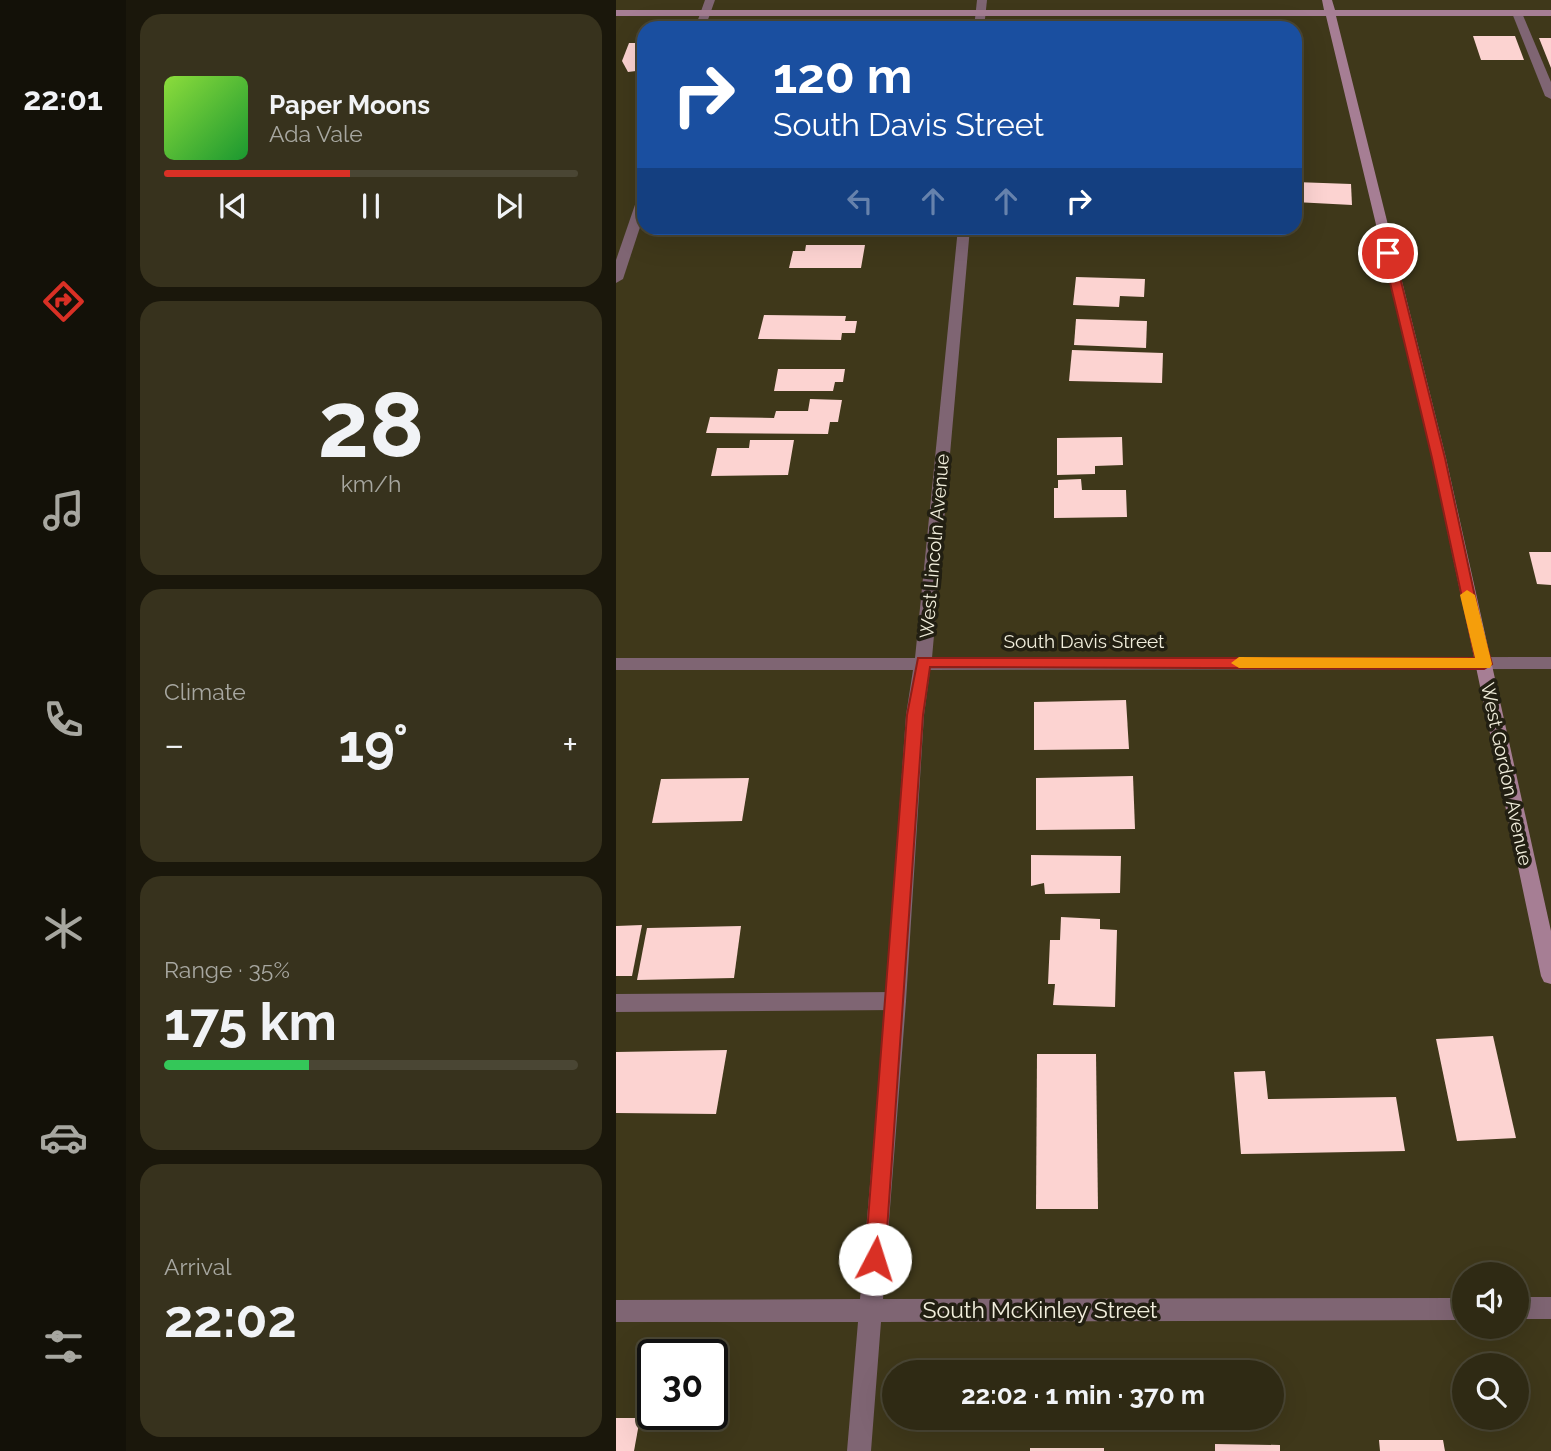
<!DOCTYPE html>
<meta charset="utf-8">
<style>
body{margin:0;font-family:Raleway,sans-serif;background:#37321d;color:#f1f3f6;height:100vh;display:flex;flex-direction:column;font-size:26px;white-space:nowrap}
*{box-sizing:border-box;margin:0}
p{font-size:23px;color:#a7a7a0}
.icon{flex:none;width:38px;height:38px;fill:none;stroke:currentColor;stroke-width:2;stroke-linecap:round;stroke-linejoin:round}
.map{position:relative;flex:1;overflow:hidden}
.sheet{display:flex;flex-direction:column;gap:14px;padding:14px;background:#1a170b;width:490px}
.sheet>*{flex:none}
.banner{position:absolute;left:21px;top:21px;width:665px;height:214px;border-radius:21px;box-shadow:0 7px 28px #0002,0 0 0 2px #4a4634;background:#1a4fa0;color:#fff;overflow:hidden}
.fabs{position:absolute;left:836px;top:1262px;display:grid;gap:14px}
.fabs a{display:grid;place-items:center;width:77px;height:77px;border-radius:50%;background:#2f2a14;box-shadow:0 7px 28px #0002,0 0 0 2px #4a4634;font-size:35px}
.speed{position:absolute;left:21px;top:1339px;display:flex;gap:14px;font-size:35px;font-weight:700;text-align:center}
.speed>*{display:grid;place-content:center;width:91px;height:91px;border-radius:50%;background:#2f2a14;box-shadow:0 7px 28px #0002,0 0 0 2px #4a4634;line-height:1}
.speed .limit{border:4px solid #111;border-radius:10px;background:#fff;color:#111}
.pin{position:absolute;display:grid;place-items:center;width:60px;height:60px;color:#fff;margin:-30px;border:4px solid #fff;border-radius:50%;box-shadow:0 2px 7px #0007}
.me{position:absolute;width:77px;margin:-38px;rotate:5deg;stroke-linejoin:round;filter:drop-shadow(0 0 5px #0008)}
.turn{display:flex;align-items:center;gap:24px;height:147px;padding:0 21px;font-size:32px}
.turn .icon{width:91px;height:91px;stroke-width:2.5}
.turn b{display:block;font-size:49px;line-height:60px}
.lanes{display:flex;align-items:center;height:66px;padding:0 21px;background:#0003;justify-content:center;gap:35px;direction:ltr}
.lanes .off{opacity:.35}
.big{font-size:52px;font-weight:700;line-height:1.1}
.sheet .widget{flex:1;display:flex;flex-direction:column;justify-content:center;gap:10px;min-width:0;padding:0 24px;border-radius:21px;background:#37321d}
.sheet .dial{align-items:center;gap:0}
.dial b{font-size:91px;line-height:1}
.song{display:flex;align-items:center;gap:21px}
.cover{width:84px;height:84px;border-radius:10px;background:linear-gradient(135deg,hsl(90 70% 55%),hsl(130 70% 35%))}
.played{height:7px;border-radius:4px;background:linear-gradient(90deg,#d93025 45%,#4a4634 45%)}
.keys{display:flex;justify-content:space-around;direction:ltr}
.heat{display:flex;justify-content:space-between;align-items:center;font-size:38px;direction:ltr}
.charge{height:10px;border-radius:5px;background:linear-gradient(90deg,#34c759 35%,#4a4634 0)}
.trip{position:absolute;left:266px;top:1360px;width:402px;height:70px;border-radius:35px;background:#2f2a14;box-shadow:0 7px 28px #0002,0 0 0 2px #4a4634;font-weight:700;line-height:70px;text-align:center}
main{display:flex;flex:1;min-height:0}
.menu{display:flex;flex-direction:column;width:126px;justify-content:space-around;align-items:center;background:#131108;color:#a7a7a0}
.menu .icon{width:49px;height:49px}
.menu .on{color:#d93025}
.menu b{font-size:32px;color:#f1f3f6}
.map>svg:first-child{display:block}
</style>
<main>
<nav class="menu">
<b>22:01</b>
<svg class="icon on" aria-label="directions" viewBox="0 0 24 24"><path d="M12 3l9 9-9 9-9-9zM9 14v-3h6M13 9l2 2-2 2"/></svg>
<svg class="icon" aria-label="music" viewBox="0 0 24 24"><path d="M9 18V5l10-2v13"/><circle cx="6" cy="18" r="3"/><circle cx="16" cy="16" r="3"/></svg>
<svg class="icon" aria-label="phone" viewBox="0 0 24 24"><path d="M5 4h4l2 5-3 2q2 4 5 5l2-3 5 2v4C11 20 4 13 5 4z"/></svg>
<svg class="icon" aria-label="climate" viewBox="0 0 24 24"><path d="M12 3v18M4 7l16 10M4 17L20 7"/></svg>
<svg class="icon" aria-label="car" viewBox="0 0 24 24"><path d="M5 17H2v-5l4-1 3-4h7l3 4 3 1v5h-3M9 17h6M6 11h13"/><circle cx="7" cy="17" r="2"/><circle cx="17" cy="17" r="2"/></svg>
<svg class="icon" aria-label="filters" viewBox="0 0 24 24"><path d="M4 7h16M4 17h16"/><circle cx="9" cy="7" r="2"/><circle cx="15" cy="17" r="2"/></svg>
</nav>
<section class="sheet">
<div class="widget">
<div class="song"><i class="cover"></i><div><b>Paper Moons</b><p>Ada Vale</p></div></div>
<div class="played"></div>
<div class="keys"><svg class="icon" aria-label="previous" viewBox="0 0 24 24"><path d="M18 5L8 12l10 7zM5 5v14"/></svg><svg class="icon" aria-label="pause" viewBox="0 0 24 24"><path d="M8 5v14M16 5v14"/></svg><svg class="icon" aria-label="next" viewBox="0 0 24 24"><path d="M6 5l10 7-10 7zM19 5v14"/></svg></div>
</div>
<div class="widget dial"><b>28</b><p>km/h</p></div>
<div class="widget"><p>Climate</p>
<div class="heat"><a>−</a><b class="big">19°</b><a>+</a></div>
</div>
<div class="widget"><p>Range · 35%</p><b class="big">175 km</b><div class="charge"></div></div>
<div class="widget"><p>Arrival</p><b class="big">22:02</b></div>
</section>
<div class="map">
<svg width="935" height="1451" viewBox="0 0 935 1451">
<rect width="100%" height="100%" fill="#3f381a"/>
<g fill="#fcd3d1">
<path d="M857,36H899L908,60H865Z"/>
<path d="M923,38H935V68Z"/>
<path d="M13,43H28V70L12,72L6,61Z"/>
<path d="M679,182L735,184L736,205L679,202Z"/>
<path d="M182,228H248L242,233H198L199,231H181Z"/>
<path d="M190,245H249L245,268H173L177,251H189Z"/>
<path d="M460,277L529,279L528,297L504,296L503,307L457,305Z"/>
<path d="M148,315L230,316L229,321H241L239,333H226L225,340L142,339Z"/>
<path d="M460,319L531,321L530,348L458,345Z"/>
<path d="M456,350L547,353L546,383L453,381Z"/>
<path d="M162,369H229L227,382H219L217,391H158Z"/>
<path d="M194,399L226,400L222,422H214L212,434L90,433L94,417L158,418L160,411H192Z"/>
<path d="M506,437L507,465L479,466V474L441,475V438Z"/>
<path d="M134,440H178L172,475L95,476L101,448H133Z"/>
<path d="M465,479L466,490H510L511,517L438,518V488H442V480Z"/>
<path d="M913,552H935V585L921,584Z"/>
<path d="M510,700L513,749L418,750V702Z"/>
<path d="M517,776L519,829L420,830V778Z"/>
<path d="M133,778L126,821L36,823L45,779Z"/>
<path d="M415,855L505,856L504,893L429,894L428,883L415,886Z"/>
<path d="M445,917L484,919V929L501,930L499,1007L437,1005L439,984H432L434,940H444Z"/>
<path d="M26,925L16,976H0V926Z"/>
<path d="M125,926L118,978L21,980L31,928Z"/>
<path d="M877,1036L900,1138L841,1141L820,1039Z"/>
<path d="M111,1050L100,1114L0,1113V1052Z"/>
<path d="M421,1054H480L482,1209H420Z"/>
<path d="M649,1071L652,1099L780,1097L789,1151L625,1154L618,1072Z"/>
<path d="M0,1418H24L18,1451H0Z"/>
<path d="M763,1440H827L829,1451H764Z"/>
<path d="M599,1444L664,1445V1451H599Z"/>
<rect x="414" y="1448" width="74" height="3"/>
</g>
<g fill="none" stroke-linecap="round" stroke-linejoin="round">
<g fill="#7f6573" fill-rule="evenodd">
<path d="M89,0H99L89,28H79Z"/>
<path d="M901,10L906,13L935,82V99L929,96L896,13Z"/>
<path d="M28,192V215L7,279L0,283V260L22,196Z"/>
<path d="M280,992L287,995L290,1001L287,1007L280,1010L0,1012V994Z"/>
</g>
<g fill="#7f6573" fill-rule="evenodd">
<path d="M361,0H371L368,28H358Z"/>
<path d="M342,228H354L316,658L935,657V669L314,670L308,715L290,1001L267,1299L849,1298V1320L265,1322L255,1451H231L242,1322H0V1300L244,1299L270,1001L290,715L297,670H0V658H299Z"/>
<rect x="901" y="1297" width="34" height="22"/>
</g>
<path fill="#a67e94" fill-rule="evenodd" d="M706,0H716L719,10H935V16H720L830,458L935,931V984L928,982L925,976L816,458L710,16H0V10H708Z"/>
</g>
<path fill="#d93025" stroke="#8d1f18" stroke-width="2" d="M772,249L778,253L829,458L866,629L876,664L868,669L314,667L307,715L269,1259L266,1266L259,1269L252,1266L249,1259L291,715L302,658H859L816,458L767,253Z"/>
<path fill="#f59e0b" d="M851,590L859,595L876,664L874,668H623L615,663L623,657L859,658L844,595Z"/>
<g text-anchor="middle" stroke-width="7" stroke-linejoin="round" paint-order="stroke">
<g font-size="19" fill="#f1eedc" stroke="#221f12">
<text transform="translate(318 546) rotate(-85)" y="7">West Lincoln Avenue</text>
<text x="468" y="648">South Davis Street</text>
<text transform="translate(891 774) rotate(78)" y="7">West Gordon Avenue</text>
</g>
<g font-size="23" fill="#f1eedc" stroke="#221f12">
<text x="424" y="1318">South McKinley Street</text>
</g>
</g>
</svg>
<div class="fabs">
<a><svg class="icon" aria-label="sound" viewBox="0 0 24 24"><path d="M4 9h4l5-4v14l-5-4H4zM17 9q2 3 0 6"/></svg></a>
<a><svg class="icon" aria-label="search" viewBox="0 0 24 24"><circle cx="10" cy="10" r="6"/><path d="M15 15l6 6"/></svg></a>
</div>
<div class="speed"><div class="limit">30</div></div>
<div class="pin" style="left:772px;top:253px;background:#d93025"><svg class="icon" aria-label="arrive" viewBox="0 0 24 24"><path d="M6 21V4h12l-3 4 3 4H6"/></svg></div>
<svg class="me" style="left:259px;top:1259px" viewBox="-20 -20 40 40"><circle r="19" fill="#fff"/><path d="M0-13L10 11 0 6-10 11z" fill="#d93025"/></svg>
<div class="trip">22:02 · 1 min · 370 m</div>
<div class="banner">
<div class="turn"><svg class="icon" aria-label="right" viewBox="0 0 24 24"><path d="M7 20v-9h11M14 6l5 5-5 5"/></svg><div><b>120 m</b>South Davis Street</div></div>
<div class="lanes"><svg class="icon off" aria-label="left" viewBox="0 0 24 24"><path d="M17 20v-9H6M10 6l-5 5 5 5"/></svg><svg class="icon off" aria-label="ahead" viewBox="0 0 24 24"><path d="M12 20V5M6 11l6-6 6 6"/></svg><svg class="icon off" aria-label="ahead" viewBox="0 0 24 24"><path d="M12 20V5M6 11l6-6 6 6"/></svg><svg class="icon" aria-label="right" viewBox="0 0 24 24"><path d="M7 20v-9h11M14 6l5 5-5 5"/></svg></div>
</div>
</div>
</main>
